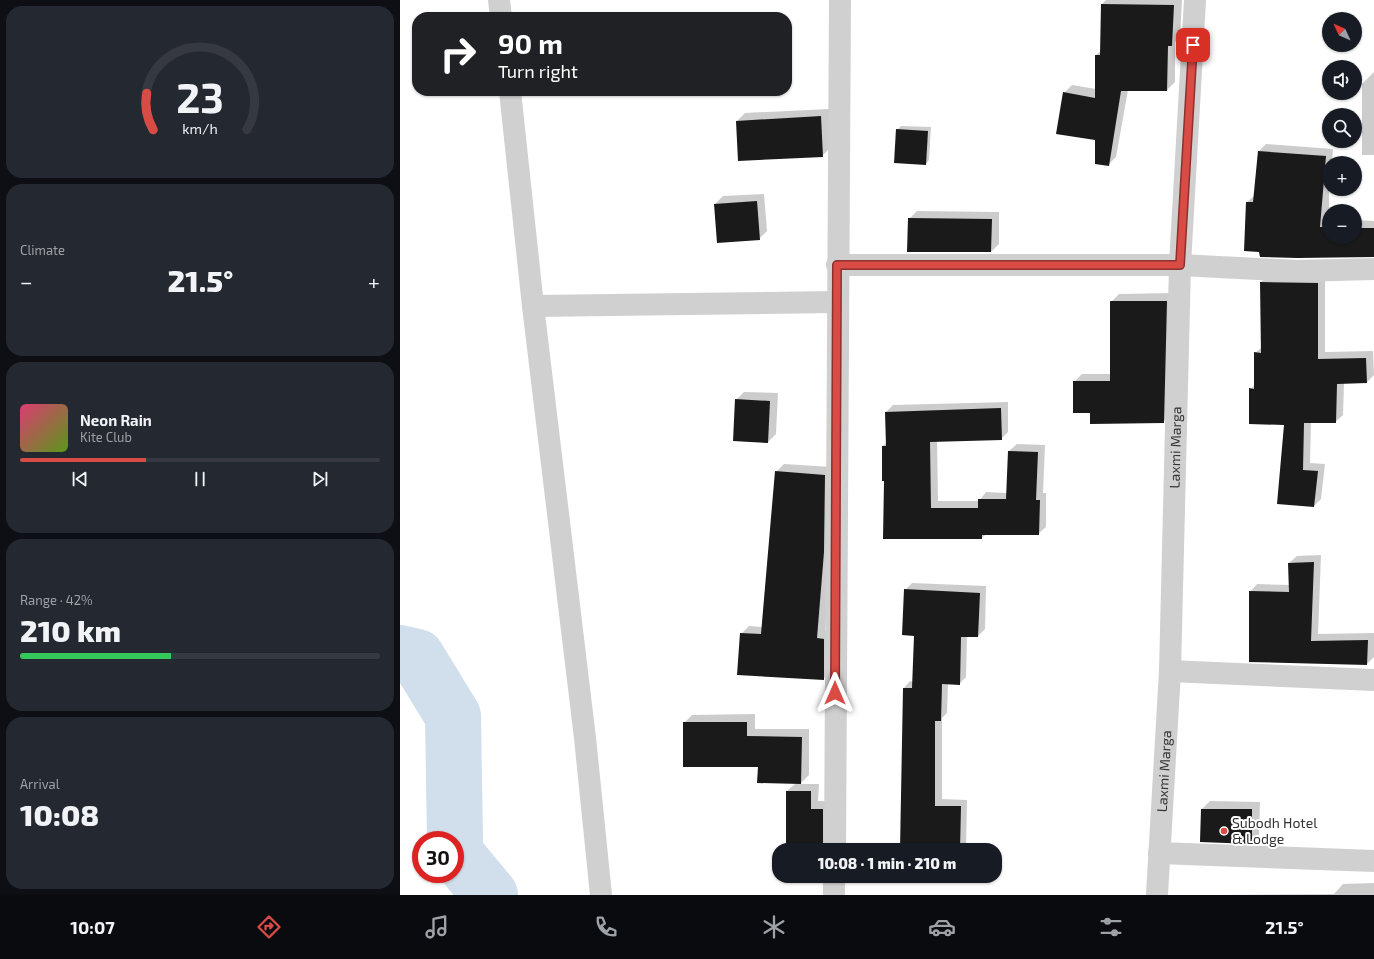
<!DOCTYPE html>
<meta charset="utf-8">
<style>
body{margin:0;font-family:"Exo 2",sans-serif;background:#242831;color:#f1f3f6;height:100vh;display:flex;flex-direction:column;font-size:15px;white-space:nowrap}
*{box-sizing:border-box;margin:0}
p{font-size:13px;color:#9ea1a6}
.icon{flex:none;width:22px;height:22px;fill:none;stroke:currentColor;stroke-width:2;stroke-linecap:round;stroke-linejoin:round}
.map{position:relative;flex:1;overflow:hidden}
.drawer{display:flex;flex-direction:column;gap:6px;padding:6px;background:#0d0f14;width:400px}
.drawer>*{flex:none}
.top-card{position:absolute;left:12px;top:12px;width:380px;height:84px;border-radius:16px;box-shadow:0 1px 3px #0004;background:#202124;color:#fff;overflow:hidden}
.needle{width:26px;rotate:314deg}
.controls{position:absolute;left:922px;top:12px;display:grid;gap:8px}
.controls a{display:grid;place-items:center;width:40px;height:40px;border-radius:50%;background:#171b24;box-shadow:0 1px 3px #0004;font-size:20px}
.speed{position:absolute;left:12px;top:831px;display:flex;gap:8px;font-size:20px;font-weight:700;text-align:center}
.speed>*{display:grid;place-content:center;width:52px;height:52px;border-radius:50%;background:#171b24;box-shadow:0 1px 3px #0004;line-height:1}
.speed .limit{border:6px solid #d22;background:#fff;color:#111}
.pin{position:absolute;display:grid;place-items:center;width:34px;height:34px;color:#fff;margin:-17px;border-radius:8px;box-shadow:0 2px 6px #0006}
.me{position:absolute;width:44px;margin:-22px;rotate:0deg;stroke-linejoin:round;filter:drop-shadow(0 0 3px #0008)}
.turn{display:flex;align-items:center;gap:14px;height:84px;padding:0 20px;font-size:18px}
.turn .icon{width:52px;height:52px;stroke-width:2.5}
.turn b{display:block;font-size:28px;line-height:34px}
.big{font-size:30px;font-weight:800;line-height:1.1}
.drawer .card{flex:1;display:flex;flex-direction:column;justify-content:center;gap:6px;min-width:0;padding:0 14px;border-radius:16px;background:#242831}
.drawer .dial{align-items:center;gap:0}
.dial svg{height:104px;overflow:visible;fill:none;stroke:#363941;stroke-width:7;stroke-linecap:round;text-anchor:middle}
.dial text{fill:#f1f3f6;stroke:none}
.song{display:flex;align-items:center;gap:12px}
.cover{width:48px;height:48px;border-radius:6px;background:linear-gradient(135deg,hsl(340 70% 55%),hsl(90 70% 35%))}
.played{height:4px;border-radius:2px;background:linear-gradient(90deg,#d94b45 35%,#363941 35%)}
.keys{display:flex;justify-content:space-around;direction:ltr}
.heat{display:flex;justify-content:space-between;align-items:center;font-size:22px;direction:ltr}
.charge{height:6px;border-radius:3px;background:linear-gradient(90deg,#34c759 42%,#363941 0)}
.trip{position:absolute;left:372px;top:843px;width:230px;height:40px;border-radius:16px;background:#171b24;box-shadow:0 1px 3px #0004;font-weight:800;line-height:40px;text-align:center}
.tabs{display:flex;height:64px;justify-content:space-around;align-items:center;background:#090b0e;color:#9ea1a6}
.tabs .icon{width:28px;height:28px}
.tabs .on{color:#d94b45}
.tabs b{font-size:18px;color:#f1f3f6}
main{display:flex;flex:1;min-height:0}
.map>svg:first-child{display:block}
</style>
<main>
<section class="drawer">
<div class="card dial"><svg viewBox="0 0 100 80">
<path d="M14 69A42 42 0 1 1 86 69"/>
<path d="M14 69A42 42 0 0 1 9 41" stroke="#d94b45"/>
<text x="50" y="56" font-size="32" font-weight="700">23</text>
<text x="50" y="72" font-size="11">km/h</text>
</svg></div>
<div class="card"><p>Climate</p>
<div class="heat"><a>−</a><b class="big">21.5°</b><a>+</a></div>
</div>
<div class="card">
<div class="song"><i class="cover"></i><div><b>Neon Rain</b><p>Kite Club</p></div></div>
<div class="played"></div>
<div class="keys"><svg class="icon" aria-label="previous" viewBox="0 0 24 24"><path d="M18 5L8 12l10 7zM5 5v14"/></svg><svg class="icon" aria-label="pause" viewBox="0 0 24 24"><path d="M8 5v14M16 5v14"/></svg><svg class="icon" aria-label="next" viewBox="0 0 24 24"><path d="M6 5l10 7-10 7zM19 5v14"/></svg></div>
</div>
<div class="card"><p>Range · 42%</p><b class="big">210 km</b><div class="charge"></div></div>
<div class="card"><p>Arrival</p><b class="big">10:08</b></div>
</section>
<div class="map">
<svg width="974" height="895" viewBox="0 0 974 895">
<rect width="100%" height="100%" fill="#fff"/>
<g fill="#0003">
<path d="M706,0H782L780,37L775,42V82L767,90H728L716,157L708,165L696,140L664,93L672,85L696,89V55L701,51L702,4Z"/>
<path d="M974,72V155H962V84Z"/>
<path d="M429,109L430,148L422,156L337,121L345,113Z"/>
<path d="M501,126L531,127L529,160L526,164L497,130Z"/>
<path d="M866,144L933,149L932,163H929V237H955V220L974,221V257L847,202L855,195L858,152Z"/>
<path d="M364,194L367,231L359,239L315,204L323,196Z"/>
<path d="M517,211L599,212V244L591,252L509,219Z"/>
<path d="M868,275L925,276V352L973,351L974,375L967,382L944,383L943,415L935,422H911L910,463L925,464L921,499L914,506L885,424L850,389L855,385V353L862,347L861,282Z"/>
<path d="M774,293L771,414L763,422L691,412L674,382L682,374H711V302L719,294Z"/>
<path d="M344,392L378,393L376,434L368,442L336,400Z"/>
<path d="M608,402V432L601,439L537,441L538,501H579L586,492L607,493L609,451L617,444L645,445L643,493H646V527L638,534H586L582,538H484L485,480L483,446L487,442L486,412L493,405Z"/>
<path d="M384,464L432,467V544L425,631H431V672L423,679L341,634L349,626L362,627L376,472Z"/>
<path d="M921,555L918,634L974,633V657L967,664L850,661V592L857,584L890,585L889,563L897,556Z"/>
<path d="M512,583L586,586L585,629L578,636H567L566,677L559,684H548L547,713L542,718V799L567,800L566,850H501L504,688L510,681L514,682L515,635L505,590Z"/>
<path d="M355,714V729H409V775L400,784H419L418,801H430L431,850H387V791L396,783L359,766L284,723L292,715Z"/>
<path d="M810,801L860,802L859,835L851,843L802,809Z"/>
<path d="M974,883V895H819L934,894L943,884Z"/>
</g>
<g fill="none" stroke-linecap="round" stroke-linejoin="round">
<g stroke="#d1deec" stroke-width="56">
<path d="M0,653L17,657L53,716L55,840"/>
<path d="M55,841V853L90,895"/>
</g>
</g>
<g fill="#1a1a1a">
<path d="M701,4L774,5L772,46H768L767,91H721L709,166L695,164V140L656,134L663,92L695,98V55H700Z"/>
<path d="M421,116L423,157L338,161L336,121Z"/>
<path d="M496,129L528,131L526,165L494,163Z"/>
<path d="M858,151L926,156L920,227H929V237H955V228H974V257L897,258L860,257L859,252L844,251L846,202H853Z"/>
<path d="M357,201L360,240L317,243L314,204Z"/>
<path d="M508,218L592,219L591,252H507Z"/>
<path d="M860,282L918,283V359L966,358L967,383L937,384L936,423H904L903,470L918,471L914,507L877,504L884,425L849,424V388L854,389V352L861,353Z"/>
<path d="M710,301H767L764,423L690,424V413H673V381H710Z"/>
<path d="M335,399L370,401L368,443L333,441Z"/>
<path d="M601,408L602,440L530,442L531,508H578V499H606L608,451L638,452L636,500H640L639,535H582V539H483L484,481H482V446H486L485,412Z"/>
<path d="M375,471L425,475L424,552L417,638L424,639V680L337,675L340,633L361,634Z"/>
<path d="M914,562L911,641L968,640L967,665L849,662V591L889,592L888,563Z"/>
<path d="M504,589L580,593L578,637H561L560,685L542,684L541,721H535V806H561L560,850H500L503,688H512L514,636L502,635Z"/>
<path d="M283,722H347V736L402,737L401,784L357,783L358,767H283Z"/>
<path d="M386,791H411V809H423V850H386Z"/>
<path d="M801,809H852V844L800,842Z"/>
<path d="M505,876H559V879Z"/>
</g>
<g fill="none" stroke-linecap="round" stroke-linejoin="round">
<g stroke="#d0d0d0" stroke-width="22">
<path d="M99,0L101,17"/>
<path d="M110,91L133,306L185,738L201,895"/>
<path d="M437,265H780L897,271L974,269"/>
<path d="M133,306L437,302"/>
<path d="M770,671L974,680"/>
<path d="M435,850L440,0"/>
<path d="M759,853L974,861"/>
<path d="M434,895V876"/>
<path id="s1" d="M757,895L770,671L780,265L795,0"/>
</g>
</g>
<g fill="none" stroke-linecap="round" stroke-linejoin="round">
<defs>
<path id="route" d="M435,693L437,265H780L793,45"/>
</defs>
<use href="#route" stroke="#8d312d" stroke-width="10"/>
<use href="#route" stroke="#d94b45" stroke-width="7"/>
</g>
<circle fill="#d94b45" stroke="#fff" stroke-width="1.5" cx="824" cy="831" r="4"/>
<g text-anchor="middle" stroke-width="4" stroke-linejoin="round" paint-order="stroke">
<g font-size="14" fill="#333" stroke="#fff">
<text dy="5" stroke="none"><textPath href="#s1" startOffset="448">Laxmi Marga</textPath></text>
<text dy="5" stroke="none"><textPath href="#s1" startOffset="124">Laxmi Marga</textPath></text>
</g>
<g font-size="14" fill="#333" stroke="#fff" text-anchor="start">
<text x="832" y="828">Subodh Hotel<tspan x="832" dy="16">&amp; Lodge</tspan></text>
</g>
</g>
</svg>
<div class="controls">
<a><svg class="needle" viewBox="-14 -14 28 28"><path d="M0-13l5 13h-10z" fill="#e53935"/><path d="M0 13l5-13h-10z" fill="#9ea1a6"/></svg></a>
<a><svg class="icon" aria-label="sound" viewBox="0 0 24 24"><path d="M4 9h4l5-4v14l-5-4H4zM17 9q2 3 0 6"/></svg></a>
<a><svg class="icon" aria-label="search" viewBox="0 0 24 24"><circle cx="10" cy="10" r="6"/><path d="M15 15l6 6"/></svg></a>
<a>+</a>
<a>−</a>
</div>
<div class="speed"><div class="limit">30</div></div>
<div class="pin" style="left:793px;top:45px;background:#d93025"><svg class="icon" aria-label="arrive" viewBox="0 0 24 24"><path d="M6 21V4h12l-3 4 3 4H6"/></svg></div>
<svg class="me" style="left:435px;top:693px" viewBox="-20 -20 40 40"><path d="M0-17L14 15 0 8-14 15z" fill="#d94b45" stroke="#fff" stroke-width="4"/></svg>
<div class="trip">10:08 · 1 min · 210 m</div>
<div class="top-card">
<div class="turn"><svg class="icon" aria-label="right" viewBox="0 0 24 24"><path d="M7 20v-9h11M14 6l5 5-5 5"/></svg><div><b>90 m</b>Turn right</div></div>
</div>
</div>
</main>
<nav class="tabs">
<b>10:07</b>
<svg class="icon on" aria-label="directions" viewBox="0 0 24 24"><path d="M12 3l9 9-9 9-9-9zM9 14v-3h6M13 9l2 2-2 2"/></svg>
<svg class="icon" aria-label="music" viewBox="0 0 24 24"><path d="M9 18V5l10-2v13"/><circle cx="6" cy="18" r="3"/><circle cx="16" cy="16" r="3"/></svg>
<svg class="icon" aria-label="phone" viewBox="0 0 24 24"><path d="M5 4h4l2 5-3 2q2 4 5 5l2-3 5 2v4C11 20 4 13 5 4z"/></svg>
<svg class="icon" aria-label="climate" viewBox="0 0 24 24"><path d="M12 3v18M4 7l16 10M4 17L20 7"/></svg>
<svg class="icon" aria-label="car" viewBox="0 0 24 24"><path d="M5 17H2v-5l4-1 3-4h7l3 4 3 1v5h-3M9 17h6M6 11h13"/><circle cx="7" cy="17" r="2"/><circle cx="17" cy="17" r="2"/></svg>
<svg class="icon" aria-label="filters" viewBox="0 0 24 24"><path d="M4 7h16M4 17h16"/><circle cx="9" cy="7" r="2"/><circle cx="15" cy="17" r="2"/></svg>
<b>21.5°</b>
</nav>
